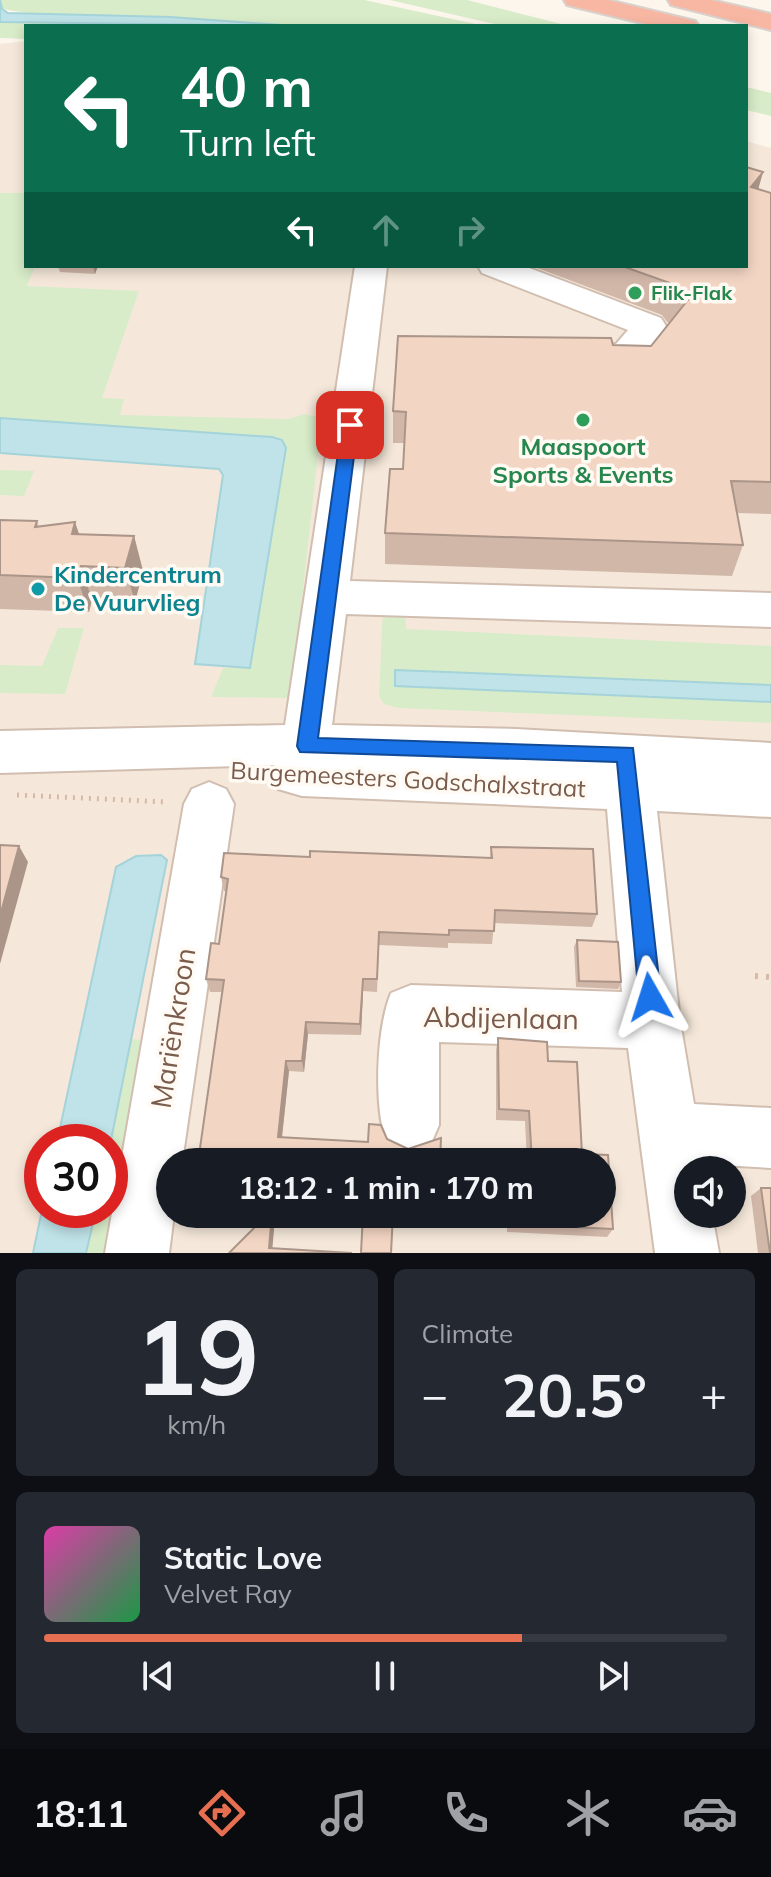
<!DOCTYPE html>
<meta charset="utf-8">
<style>
body{margin:0;font-family:Mulish,sans-serif;background:#242831;color:#f1f3f6;height:100vh;display:flex;flex-direction:column;font-size:30px;white-space:nowrap}
*{box-sizing:border-box;margin:0}
p{font-size:26px;color:#9ea1a6}
.icon{flex:none;width:44px;height:44px;fill:none;stroke:currentColor;stroke-width:2;stroke-linecap:round;stroke-linejoin:round}
.map{position:relative;height:1253px;overflow:hidden}
.details{display:flex;flex-direction:column;gap:16px;padding:16px;background:#0d0f14;flex:1}
.details>*{flex:none}
.guide{position:absolute;left:24px;top:24px;width:724px;height:244px;border-radius:0px;box-shadow:0 4px 12px #0003;background:#0b6e4f;color:#fff;overflow:hidden}
.tools{position:absolute;left:674px;top:1156px;display:grid;gap:16px}
.tools a{display:grid;place-items:center;width:72px;height:72px;border-radius:50%;background:#171b24;box-shadow:0 4px 12px #0003;font-size:40px}
.speed{position:absolute;left:24px;top:1124px;display:flex;gap:16px;font-size:40px;font-weight:700;text-align:center}
.speed>*{display:grid;place-content:center;width:104px;height:104px;border-radius:50%;background:#171b24;box-shadow:0 4px 12px #0003;line-height:1}
.speed .limit{border:12px solid #d22;background:#fff;color:#111}
.pin{position:absolute;display:grid;place-items:center;width:68px;height:68px;color:#fff;margin:-34px;border-radius:16px;box-shadow:0 4px 12px #0006}
.me{position:absolute;width:88px;margin:-44px;rotate:354deg;stroke-linejoin:round;filter:drop-shadow(0 0 6px #0008)}
.turn{display:flex;align-items:center;gap:28px;height:168px;padding:0 24px;font-size:36px}
.turn .icon{width:104px;height:104px;stroke-width:2.5}
.turn b{display:block;font-size:56px;line-height:68px}
.lanes{display:flex;align-items:center;height:76px;padding:0 24px;background:#0003;justify-content:center;gap:40px;direction:ltr}
.lanes .off{opacity:.35}
.big{font-size:60px;font-weight:700;line-height:1.1}
.details .card{flex:1;display:flex;flex-direction:column;justify-content:center;gap:12px;min-width:0;padding:0 28px;border-radius:12px;background:#242831}
.details .dial{align-items:center;gap:0}
.dial b{font-size:104px;line-height:1}
.song{display:flex;align-items:center;gap:24px}
.cover{width:96px;height:96px;border-radius:12px;background:linear-gradient(135deg,hsl(320 70% 55%),hsl(140 70% 35%))}
.played{height:8px;border-radius:4px;background:linear-gradient(90deg,#e76f51 70%,#363941 70%)}
.keys{display:flex;justify-content:space-around;direction:ltr}
.heat{display:flex;justify-content:space-between;align-items:center;font-size:44px;direction:ltr}
.details .tiles{flex:1;display:grid;gap:16px;grid-template-columns:1fr 1fr}
.card:last-child{grid-column:span 2}
.trip{position:absolute;left:156px;top:1148px;width:460px;height:80px;border-radius:40px;background:#171b24;box-shadow:0 4px 12px #0003;font-weight:700;line-height:80px;text-align:center}
.tab-bar{display:flex;height:128px;justify-content:space-around;align-items:center;background:#090b0e;color:#9ea1a6}
.tab-bar .icon{width:56px;height:56px}
.tab-bar .selected{color:#e76f51}
.tab-bar b{font-size:36px;color:#f1f3f6}
.map>svg:first-child{display:block}
</style>
<div class="map">
<svg width="771" height="1253" viewBox="0 0 771 1253">
<rect width="100%" height="100%" fill="#fdf6ec"/>
<path fill="#f5e8da" fill-rule="evenodd" d="M26,41V266H746V141L771,148V1253H0V44ZM42,1142H110V1210H42ZM170,1162H602V1214H170ZM688,1170H732V1214H688Z"/>
<g fill="#d8ecc9">
<path d="M1,0H364L485,26H296L170,17L48,16L2,9Z"/>
<path d="M390,0H467L569,26H503Z"/>
<path d="M0,22L195,26H26V39L0,38Z"/>
<path d="M746,87L771,93V116L746,110Z"/>
<path d="M0,193H26V266H35L27,286L139,291L102,398L124,399L120,415L288,419L304,414L322,418L291,698L211,697L223,668H250L286,448L282,440L272,437L0,418Z"/>
<path d="M0,470L34,471L24,496L0,495Z"/>
<path d="M383,609L405,610L406,629L771,646V685L396,670L395,686L771,702V723L398,708L384,704L379,696Z"/>
<path d="M58,628H84L65,694L0,693V665L42,666Z"/>
<path d="M132,1039L188,1046L160,1253H86L96,1210H110V1145Z"/>
</g>
<g fill="#bfe3e8" stroke="#a5d3da" stroke-width="2">
<path d="M0,0L2,9L8,13L170,17L296,26L0,22Z"/>
<path d="M0,418L272,437L282,440L286,448L250,668L195,664L223,475L219,469L0,453Z"/>
<path d="M395,670L771,685V702L395,686Z"/>
<path d="M161,855L167,860L110,1145V1142H57L116,867L136,856Z"/>
<path d="M42,1210H96L86,1253H33Z"/>
</g>
<g fill="none" stroke-linecap="round" stroke-linejoin="round">
<defs>
<g id="minor">
<path d="M355,266H387L350,581L771,593V627L346,614L332,725L516,729L771,743V817L657,811L680,1021L694,1104L771,1108V1168L704,1164L705,1170H688V1214H712L719,1253H655L628,1048L439,1042V1125L430,1146L409,1155L388,1146C373,1111 376,1029 391,993L411,985L622,992L607,809L302,796L278,789L271,774L275,765L0,773V731L285,725Z"/>
<path d="M478,266H524L661,318L666,326L639,364L626,367L565,363L560,355L565,347L616,344L628,330L482,273Z"/>
<path d="M209,782L226,789L234,804L182,1162H170V1214H174L169,1253H105L184,804L192,789Z"/>
</g>
<g id="highway">
<path d="M564,0H608L695,21L699,26H654L567,5Z"/>
<path d="M668,0H711L771,14V30L671,5Z"/>
</g>
</defs>
<use href="#minor" stroke="#d1beb0" stroke-width="4"/>
<use href="#highway" stroke="#dad1cd" stroke-width="4"/>
<path stroke="#d9b8a5" stroke-width="5" stroke-dasharray="2 6" stroke-linecap="butt" d="M17,795L167,802"/>
<path stroke="#d9b8a5" stroke-width="6" stroke-dasharray="3 8" stroke-linecap="butt" d="M755,976L771,977"/>
<use href="#minor" fill="#fff" fill-rule="evenodd"/>
<use href="#highway" fill="#f7b7a3" fill-rule="evenodd"/>
</g>
<g fill="#d1b7a8">
<path d="M746,167L763,172L758,189L771,193V514L737,513L743,545L732,576L385,564V533L403,469L404,443H393V411L613,345L651,346L670,323L667,322L662,315L532,266H746Z"/>
<path d="M58,266H98L95,274L60,272Z"/>
<path d="M0,520L37,521L39,527L79,534L134,536L143,571L135,602L92,600L89,612L0,609Z"/>
<path d="M491,847L597,914L592,927L494,923L492,944L448,943V948L379,945L377,992L363,991L361,1035L308,1034L304,1072L289,1071L282,1137L368,1142L387,1139L440,1162H198L222,992H210L206,979L219,944L226,891H224L221,877L310,857L490,858Z"/>
<path d="M577,940L621,982L618,989L576,987L574,947Z"/>
<path d="M498,1038L547,1042L548,1061L577,1062L582,1154L608,1155L613,1229L607,1237L507,1232V1214H602V1162H527L525,1121L496,1120V1050Z"/>
<path d="M761,1188L771,1253H758L751,1196Z"/>
</g>
<g fill="#aa9588">
<path d="M763,172L754,204L751,187Z"/>
<path d="M93,266H98L95,274Z"/>
<path d="M75,522L87,557L83,568L72,534Z"/>
<path d="M134,536L143,571L135,602L125,568Z"/>
<path d="M81,566L92,600L89,612L77,578Z"/>
<path d="M19,846L28,862L0,964V916Z"/>
<path d="M363,979V991L361,1035L360,1024Z"/>
<path d="M306,1022L308,1034L304,1072L302,1061Z"/>
<path d="M286,1061L289,1071L281,1146L278,1137Z"/>
<path d="M272,1214H274L275,1218L272,1253L269,1248Z"/>
</g>
<g fill="#f3d5c3" stroke="#aa9588" stroke-width="2">
<path d="M746,167L763,172L751,187L771,193V482L731,481L743,545L385,533L390,469H403L406,412L393,411L398,336L611,338L613,345L651,346L691,296L674,290L670,283L622,266H746Z"/>
<path d="M0,520L37,521L35,527L75,522L72,534L134,536L125,568L81,566L77,578L0,575Z"/>
<path d="M0,845L19,846L0,916Z"/>
<path d="M491,847L593,849L597,914L495,910L494,931L449,930V935L379,932L377,979H363L360,1024L306,1022L302,1061H286L278,1137L368,1142L369,1124L381,1125L387,1139L408,1149L441,1138L440,1162H198L224,980L206,979L211,943L219,944L228,879L221,877L224,853L310,857V851L492,858Z"/>
<path d="M577,940L618,942L621,982L579,981Z"/>
<path d="M498,1038L547,1042L548,1061L577,1062L582,1154L608,1155L613,1229L511,1224L510,1214H602V1162H532L529,1111L499,1109Z"/>
<path d="M761,1188H771V1253H770Z"/>
<path d="M268,1214H272L269,1248L352,1253H229Z"/>
<path d="M363,1214H393L391,1253H361Z"/>
</g>
<path fill="#1a73e8" stroke="#114b97" stroke-width="2" d="M350,419L358,425L318,738L633,748L661,997L658,1005L650,1008L642,1005L639,997L617,762L300,752L297,746L342,425Z"/>
<g fill="#2e9e5b" stroke="#fffaf3" stroke-width="3">
<circle cx="635" cy="293" r="8"/>
<circle cx="583" cy="420" r="8"/>
</g>
<circle fill="#0f9aa8" stroke="#fffaf3" stroke-width="3" cx="38" cy="589" r="8"/>
<g text-anchor="middle" stroke-width="7" stroke-linejoin="round" paint-order="stroke">
<g font-size="20" font-weight="bold" fill="#27864d" stroke="#fffaf3" text-anchor="start">
<text x="651" y="300">Flik-Flak</text>
</g>
<g font-size="24" font-weight="bold" fill="#27864d" stroke="#fffaf3">
<text x="583" y="455">Maaspoort<tspan x="583" dy="28">Sports &amp; Events</tspan></text>
</g>
<g font-size="24" font-weight="bold" fill="#0d838f" stroke="#fffaf3" text-anchor="start">
<text x="54" y="583">Kindercentrum<tspan x="54" dy="28">De Vuurvlieg</tspan></text>
</g>
<g font-size="24" fill="#7a5c4d" stroke="#fffaf3">
<text transform="translate(408 780) rotate(3)" y="8">Burgemeesters Godschalxstraat</text>
</g>
<g font-size="28" fill="#7a5c4d" stroke="#fffaf3">
<text transform="translate(501 1018) rotate(1)" y="10">Abdijenlaan</text>
<text transform="translate(173 1028) rotate(-81)" y="10">Mariënkroon</text>
</g>
</g>
</svg>
<div class="tools">
<a><svg class="icon" aria-label="sound" viewBox="0 0 24 24"><path d="M4 9h4l5-4v14l-5-4H4zM17 9q2 3 0 6"/></svg></a>
</div>
<div class="speed"><div class="limit">30</div></div>
<div class="pin" style="left:350px;top:425px;background:#d93025"><svg class="icon" aria-label="arrive" viewBox="0 0 24 24"><path d="M6 21V4h12l-3 4 3 4H6"/></svg></div>
<svg class="me" style="left:650px;top:997px" viewBox="-20 -20 40 40"><path d="M0-17L14 15 0 8-14 15z" fill="#1a73e8" stroke="#fff" stroke-width="4"/></svg>
<div class="trip">18:12 · 1 min · 170 m</div>
<div class="guide">
<div class="turn"><svg class="icon" aria-label="left" viewBox="0 0 24 24"><path d="M17 20v-9H6M10 6l-5 5 5 5"/></svg><div><b>40 m</b>Turn left</div></div>
<div class="lanes"><svg class="icon" aria-label="left" viewBox="0 0 24 24"><path d="M17 20v-9H6M10 6l-5 5 5 5"/></svg><svg class="icon off" aria-label="ahead" viewBox="0 0 24 24"><path d="M12 20V5M6 11l6-6 6 6"/></svg><svg class="icon off" aria-label="right" viewBox="0 0 24 24"><path d="M7 20v-9h11M14 6l5 5-5 5"/></svg></div>
</div>
</div>
<section class="details">
<div class="tiles">
<div class="card dial"><b>19</b><p>km/h</p></div>
<div class="card"><p>Climate</p>
<div class="heat"><a>−</a><b class="big">20.5°</b><a>+</a></div>
</div>
<div class="card">
<div class="song"><i class="cover"></i><div><b>Static Love</b><p>Velvet Ray</p></div></div>
<div class="played"></div>
<div class="keys"><svg class="icon" aria-label="previous" viewBox="0 0 24 24"><path d="M18 5L8 12l10 7zM5 5v14"/></svg><svg class="icon" aria-label="pause" viewBox="0 0 24 24"><path d="M8 5v14M16 5v14"/></svg><svg class="icon" aria-label="next" viewBox="0 0 24 24"><path d="M6 5l10 7-10 7zM19 5v14"/></svg></div>
</div>
</div>
</section>
<nav class="tab-bar">
<b>18:11</b>
<svg class="icon selected" aria-label="directions" viewBox="0 0 24 24"><path d="M12 3l9 9-9 9-9-9zM9 14v-3h6M13 9l2 2-2 2"/></svg>
<svg class="icon" aria-label="music" viewBox="0 0 24 24"><path d="M9 18V5l10-2v13"/><circle cx="6" cy="18" r="3"/><circle cx="16" cy="16" r="3"/></svg>
<svg class="icon" aria-label="phone" viewBox="0 0 24 24"><path d="M5 4h4l2 5-3 2q2 4 5 5l2-3 5 2v4C11 20 4 13 5 4z"/></svg>
<svg class="icon" aria-label="climate" viewBox="0 0 24 24"><path d="M12 3v18M4 7l16 10M4 17L20 7"/></svg>
<svg class="icon" aria-label="car" viewBox="0 0 24 24"><path d="M5 17H2v-5l4-1 3-4h7l3 4 3 1v5h-3M9 17h6M6 11h13"/><circle cx="7" cy="17" r="2"/><circle cx="17" cy="17" r="2"/></svg>
</nav>
